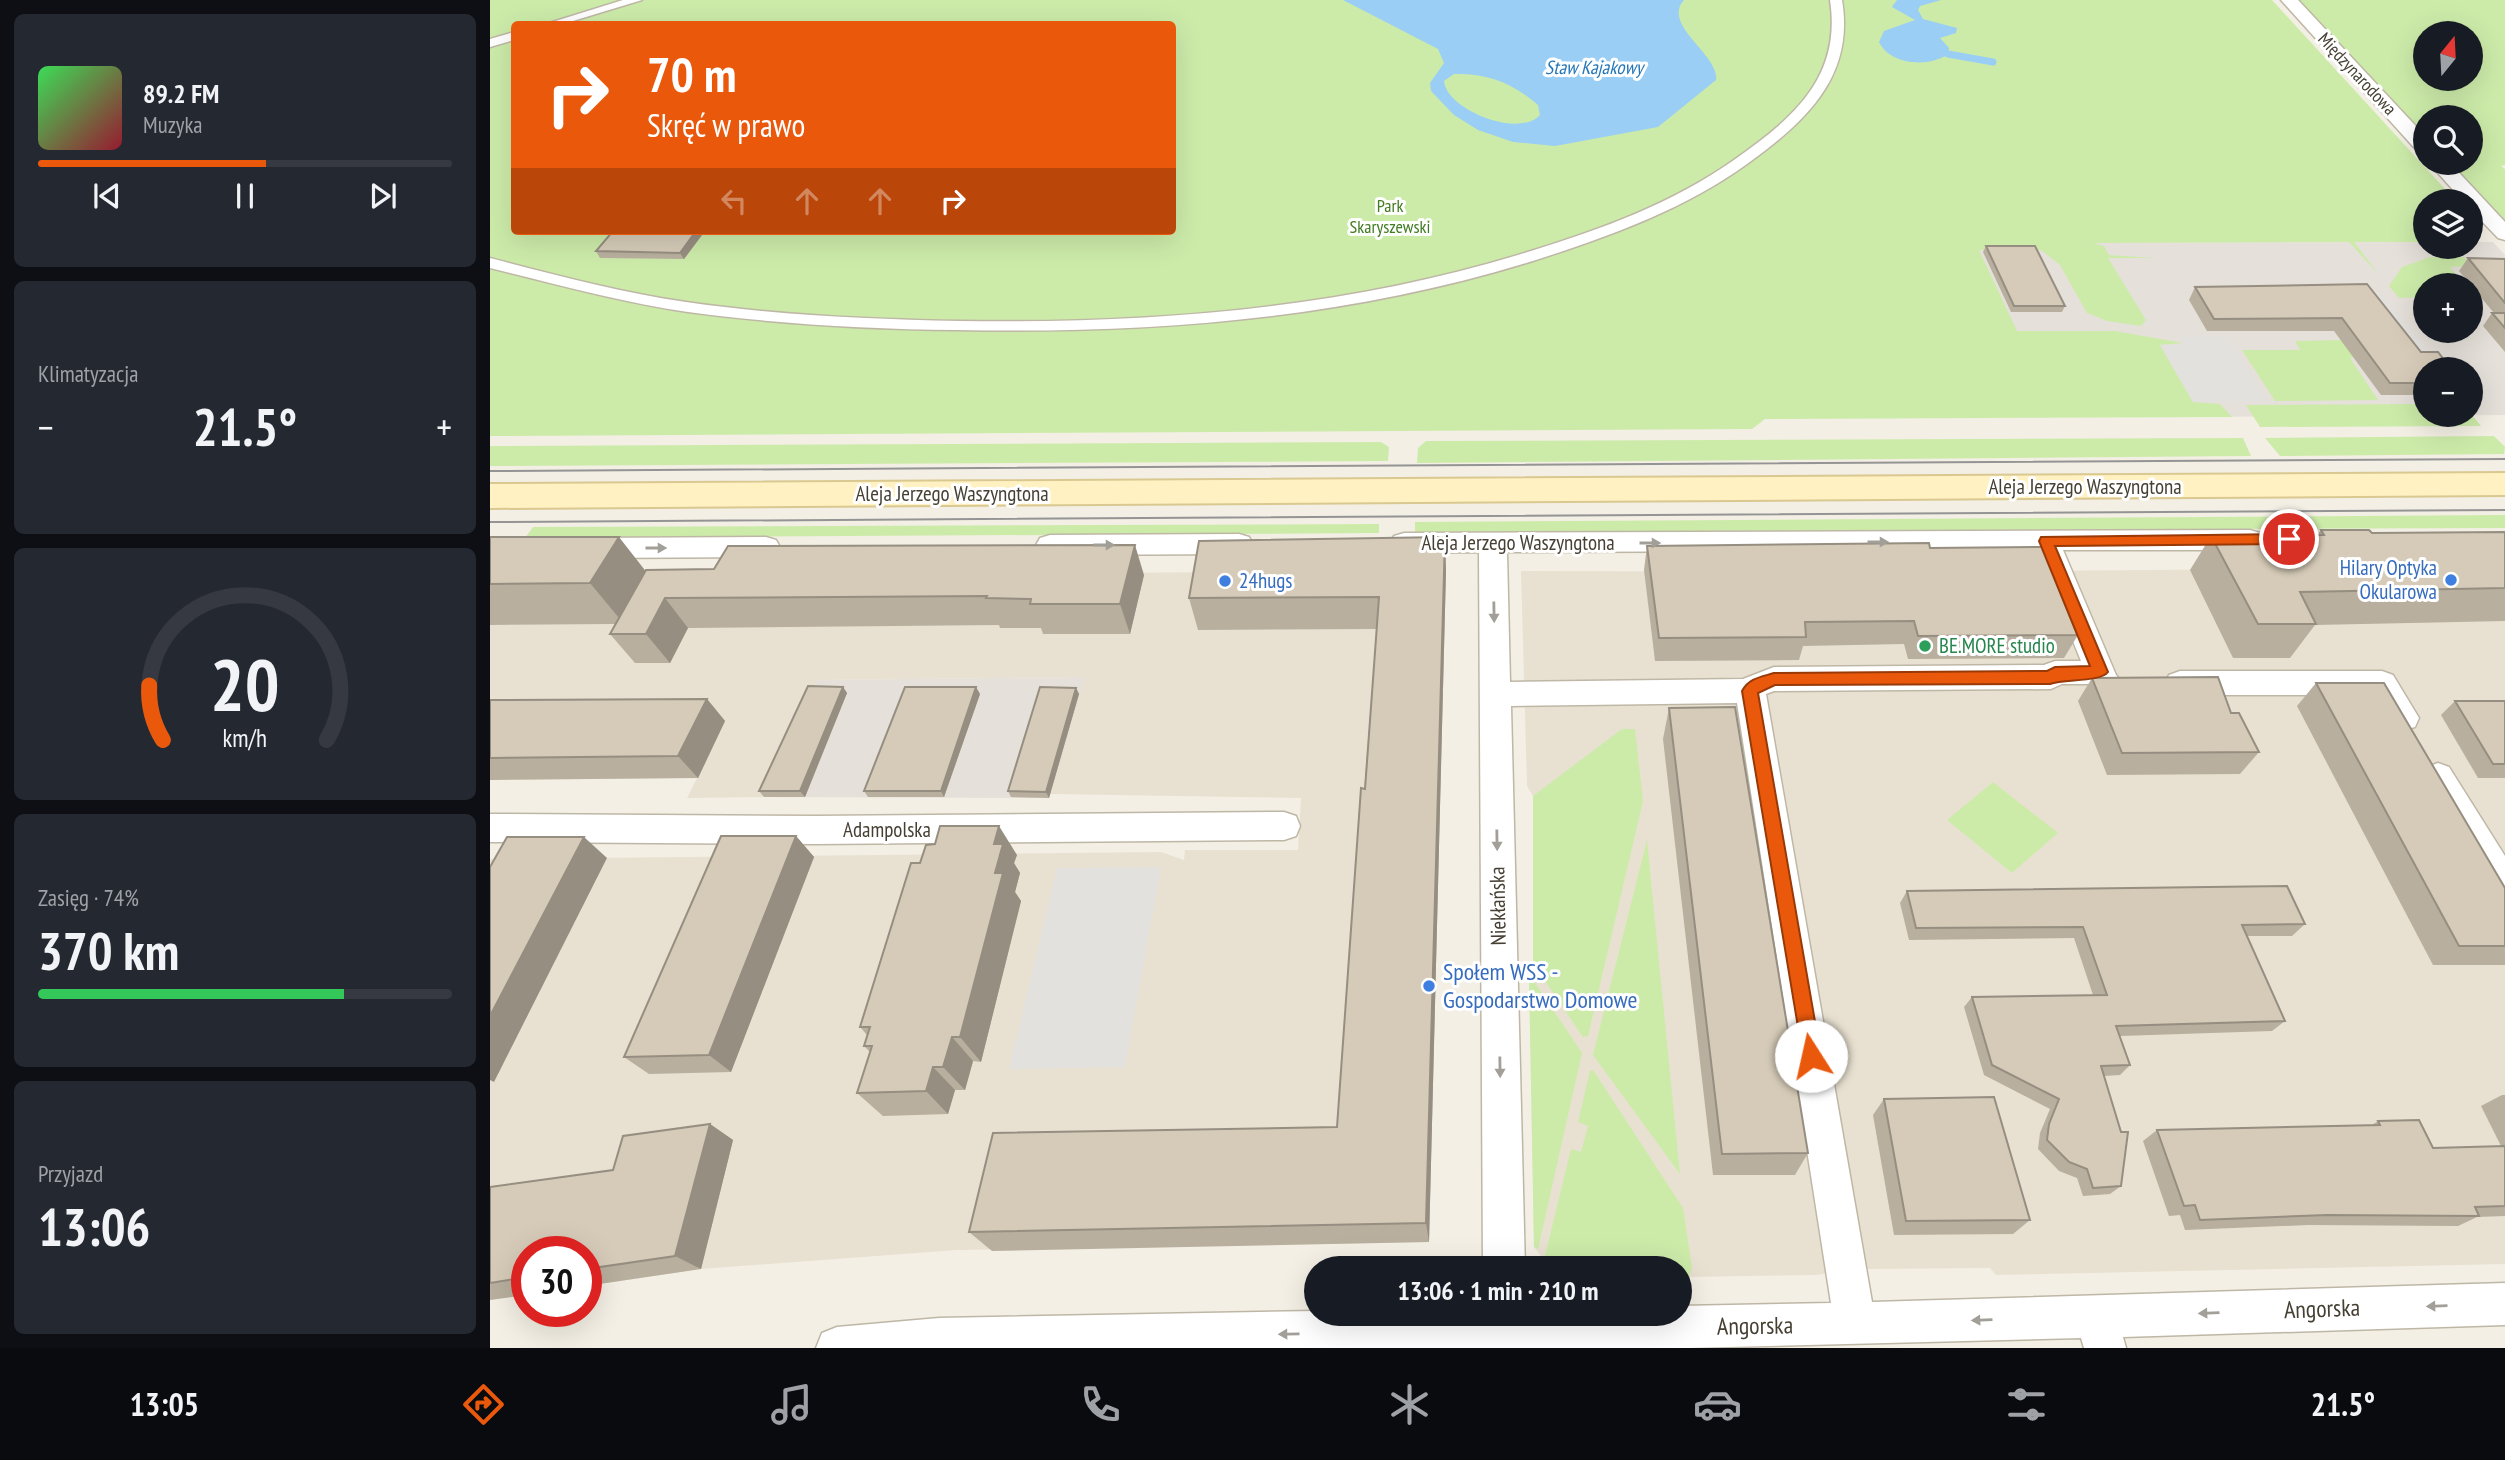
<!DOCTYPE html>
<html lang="pl">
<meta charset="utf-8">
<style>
body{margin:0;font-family:"PT Sans Narrow",sans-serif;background:#242831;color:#f1f3f6;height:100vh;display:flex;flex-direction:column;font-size:26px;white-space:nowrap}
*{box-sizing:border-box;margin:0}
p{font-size:23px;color:#9ea1a6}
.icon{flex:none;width:38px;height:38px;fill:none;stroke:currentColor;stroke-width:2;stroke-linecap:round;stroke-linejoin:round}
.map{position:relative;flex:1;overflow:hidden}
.drawer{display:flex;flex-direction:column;gap:14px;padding:14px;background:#0d0f14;width:490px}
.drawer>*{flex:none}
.banner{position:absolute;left:21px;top:21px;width:665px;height:214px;border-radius:7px;box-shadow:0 7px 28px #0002;background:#ea580c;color:#fff;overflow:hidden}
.needle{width:46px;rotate:18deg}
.fabs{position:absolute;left:1923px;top:21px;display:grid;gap:14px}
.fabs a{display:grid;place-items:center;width:70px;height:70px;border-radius:50%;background:#171b24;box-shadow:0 7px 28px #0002;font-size:35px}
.speed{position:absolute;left:21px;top:1236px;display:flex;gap:14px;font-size:35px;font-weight:700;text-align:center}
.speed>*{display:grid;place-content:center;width:91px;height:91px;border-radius:50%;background:#171b24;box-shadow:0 7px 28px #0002;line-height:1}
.speed .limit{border:10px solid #d22;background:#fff;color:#111}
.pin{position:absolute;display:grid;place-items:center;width:60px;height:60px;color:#fff;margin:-30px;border:4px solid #fff;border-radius:50%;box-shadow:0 2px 7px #0007}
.me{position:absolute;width:77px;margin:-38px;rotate:350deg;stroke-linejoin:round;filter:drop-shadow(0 0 5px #0008)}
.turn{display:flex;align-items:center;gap:24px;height:147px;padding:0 21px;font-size:32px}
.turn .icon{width:91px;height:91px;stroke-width:2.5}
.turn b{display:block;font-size:49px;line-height:60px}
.lanes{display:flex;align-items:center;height:66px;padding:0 21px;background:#0003;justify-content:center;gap:35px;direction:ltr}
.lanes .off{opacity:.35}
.big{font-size:52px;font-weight:600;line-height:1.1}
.drawer .tile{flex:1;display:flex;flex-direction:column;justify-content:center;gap:10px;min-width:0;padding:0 24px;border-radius:10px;background:#242831}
.drawer .dial{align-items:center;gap:0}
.dial svg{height:182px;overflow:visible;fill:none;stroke:#363941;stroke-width:7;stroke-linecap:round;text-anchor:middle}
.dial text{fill:#f1f3f6;stroke:none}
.song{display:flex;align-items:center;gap:21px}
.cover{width:84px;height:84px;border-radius:10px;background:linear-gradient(135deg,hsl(130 70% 55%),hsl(350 70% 35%))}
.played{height:7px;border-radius:4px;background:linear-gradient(90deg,#ea580c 55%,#363941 55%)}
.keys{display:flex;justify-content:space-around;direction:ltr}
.heat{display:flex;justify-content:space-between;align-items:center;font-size:38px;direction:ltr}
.charge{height:10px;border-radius:5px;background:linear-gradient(90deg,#34c759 74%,#363941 0)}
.trip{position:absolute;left:814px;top:1256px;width:388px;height:70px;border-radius:35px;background:#171b24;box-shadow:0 7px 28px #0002;font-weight:600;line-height:70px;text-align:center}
.menu{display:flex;height:112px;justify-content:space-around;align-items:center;background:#090b0e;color:#9ea1a6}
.menu .icon{width:49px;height:49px}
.menu .active{color:#ea580c}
.menu b{font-size:32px;color:#f1f3f6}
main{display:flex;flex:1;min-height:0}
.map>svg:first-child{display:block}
</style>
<main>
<section class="drawer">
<div class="tile">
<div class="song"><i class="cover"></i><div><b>89.2 FM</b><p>Muzyka</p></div></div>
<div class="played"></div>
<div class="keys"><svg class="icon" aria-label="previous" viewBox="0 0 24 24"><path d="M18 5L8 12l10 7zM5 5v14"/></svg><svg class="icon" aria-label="pause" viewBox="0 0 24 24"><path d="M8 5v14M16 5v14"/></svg><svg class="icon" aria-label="next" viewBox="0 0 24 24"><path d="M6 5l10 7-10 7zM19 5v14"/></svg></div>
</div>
<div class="tile"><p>Klimatyzacja</p>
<div class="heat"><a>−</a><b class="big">21.5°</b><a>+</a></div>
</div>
<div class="tile dial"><svg viewBox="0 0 100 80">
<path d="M14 69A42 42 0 1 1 86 69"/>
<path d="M14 69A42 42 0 0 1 8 45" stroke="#ea580c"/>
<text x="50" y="56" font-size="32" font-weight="700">20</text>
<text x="50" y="72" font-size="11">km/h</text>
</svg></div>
<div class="tile"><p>Zasięg · 74%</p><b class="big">370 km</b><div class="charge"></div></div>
<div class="tile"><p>Przyjazd</p><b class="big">13:06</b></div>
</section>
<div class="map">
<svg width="2015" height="1348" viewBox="0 0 2015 1348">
<rect width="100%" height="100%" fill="#f3efe4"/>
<g fill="#e8e1d1">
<path d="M2015,567V1264L1506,1275L1500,1268L1378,1269L1326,1275L1199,1277H1190V1269H1057L1054,1260L1044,1247L1039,974L1043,963V796L1037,786L1031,571L1431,572Z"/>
<path d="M904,571L939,1242L467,1250L211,1269L96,1286V1251H37V1295L0,1300V859L671,852L694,860L695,850H808L811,798L560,794L594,677L328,680L275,797L197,798L207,778L0,780V577Z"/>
</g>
<g fill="#e5e0d9" fill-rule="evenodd">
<path d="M1935,242L1936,247H1981V242H2003L2015,255V415L1689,417L1509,335L1470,243ZM1936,285H1981V331H1936ZM1936,369H1981V415H1936Z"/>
<path d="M595,677L559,798L275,797L327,680Z"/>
</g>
<g fill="#cceba9" fill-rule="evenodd">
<path d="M0,0H1782L1966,201H1936L1935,242H1864L1889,275L1859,242L1603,243L1614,246L1619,255L1665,258H1618L1656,320L1651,326L1617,321L1597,313L1570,265L1551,250H1489L1527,331H1625L1693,343L1670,345L1703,402L1730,404L1742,417L1275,419L1262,429L0,436ZM24,24H682V231H24Z"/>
<path d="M1809,0H2015V165L2011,166L2015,169V220L1961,163H1981V117H1936L1935,135ZM1981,33V79H1936V33Z"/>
<path d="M1940,257H1974L1982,266L1960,267L1975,285H1936L1935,297L1909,298L1899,286L1912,267Z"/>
<path d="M1853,340L1866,357L1860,358L1888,400L1785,401L1752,350H1810L1805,341Z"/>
<path d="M1935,404L1936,415H1982L1991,426L1770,427L1756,405Z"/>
<path d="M2004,436L2015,447L2014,454L1790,456L1775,438Z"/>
<path d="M1753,438L1761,456L927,463L928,448L936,441Z"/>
<path d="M891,442L899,447L898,461L0,466V446Z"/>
<path d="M2015,515V528L925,532V522Z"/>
<path d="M889,524V533L35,538L43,527Z"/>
<path d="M1132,729H1145L1153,801L1098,1036L1093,1037L1043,963V796Z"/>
<path d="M1503,782L1568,833L1522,873L1457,820Z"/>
<path d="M1157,840L1190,1174L1103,1055Z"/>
<path d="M1039,974L1092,1053L1048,1249L1044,1247Z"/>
<path d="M1103,1070L1193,1208L1202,1268L1199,1277H1190V1269H1057L1054,1260L1081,1149L1091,1152L1098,1126L1088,1122L1100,1071Z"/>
</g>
<g fill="#e3e1dd">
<path d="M1872,293H1891L1946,360H1924Z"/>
<path d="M1689,336L1737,337L1778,401L1703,402L1670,345L1693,344Z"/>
<path d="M671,867L635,1067L519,1069L567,868Z"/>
</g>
<g fill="#9acef5" fill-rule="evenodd">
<path d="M853,0H1194C1171,25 1230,55 1226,80L1168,127L1065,146L1023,142L988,130L964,115L941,91L940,83L954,63L948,49ZM964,74C997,73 1023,83 1048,105L1050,115C1028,139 956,109 954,81Z"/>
<path d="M1407,0H1451L1430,6L1428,10L1433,19L1467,28L1466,33L1450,38L1459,48L1458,54C1439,68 1400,65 1389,42L1394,31L1425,20L1402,7Z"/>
</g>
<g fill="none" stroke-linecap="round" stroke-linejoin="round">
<path stroke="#9acef5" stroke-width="7" d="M1458,54L1503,62"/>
<defs>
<g id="pedestrian">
<path d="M133,0H152L73,24H56Z"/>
<path d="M1340,0H1352C1365,77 1315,122 1257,164C1193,210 1120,236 1046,260C858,319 663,334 467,330C377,329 287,324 198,312C131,302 66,284 0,268V258C65,275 129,292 196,302C286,315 378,319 469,321C663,324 856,309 1041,251C1112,229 1183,203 1244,160C1302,119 1352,78 1340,0Z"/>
<path d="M24,32V40L0,47V39Z"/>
</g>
<g id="minor">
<path d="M1791,0H1808L1936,137V155L1929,153Z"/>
<path d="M1939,163H1960L2015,222V240L2008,238L1981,210V201H1973Z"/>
<path d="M1760,530L1770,533L1774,540L1770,547L1760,550H1573L1626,675L1634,684L1630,692L1619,696L1604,692L1600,684H1572L1561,689L1284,691L1276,694L1382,1302L2015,1283V1325L1633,1337L1636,1348H1594L1591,1338L1198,1348H326L332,1333L347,1327L449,1318L826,1311V1314H1190V1306L1341,1303L1247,703L1021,706L1035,1269H993L989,552L914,553L904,550L900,543L904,536L914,533ZM1546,550L1591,661H1565L1554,665L1284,667L1253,679L1020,682L1017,552Z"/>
<path d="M749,534L759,537L763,544L759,551L749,554L560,555L550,552L546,545L550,538L560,535Z"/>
<path d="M276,537L286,540L290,547L286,554L276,557L98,558L88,555L84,548L88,541L98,538Z"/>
<path d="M1690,671H1892L1903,675L1929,718L1925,727L1914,730L1903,727L1884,695H1690L1679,691L1675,683L1679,675Z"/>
<path d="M1948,763L1959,767L2015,856V901L2003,897L1932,776L1937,767Z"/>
<path d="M794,812L806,816L810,826L806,836L794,840L325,844L0,842V814L325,816Z"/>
</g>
<path id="secondary" d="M2015,473V495L0,508V484Z"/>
</defs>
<use href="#pedestrian" stroke="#bfb7a6" stroke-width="3"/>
<use href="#minor" stroke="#bfb7a6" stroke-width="3"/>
<use href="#secondary" stroke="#dac891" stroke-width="4"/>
<use href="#pedestrian" fill="#fff" fill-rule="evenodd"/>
<use href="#minor" fill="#fff" fill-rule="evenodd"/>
<use href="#secondary" fill="#fff1c2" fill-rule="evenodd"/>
<g stroke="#949494" stroke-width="2">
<path d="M0,471L2015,459"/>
<path d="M0,522L2015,510"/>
</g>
</g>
<g fill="#b8af9e">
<path d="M123,231H229L227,235H212L194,259L110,258L106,251Z"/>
<path d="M1496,246L1575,306L1572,312H1521L1493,252Z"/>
<path d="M1978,258L2015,259V352L1993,326L2002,313H2004L1969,271Z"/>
<path d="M1877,284L1936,369V395H1891L1844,331H1717L1699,300L1705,287Z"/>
<path d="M1831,530L1882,533L2015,532V621L1825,625L1800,658H1743L1700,570L1721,536L1827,535Z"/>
<path d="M0,537L156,571L654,575L640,634H553L551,628H510L509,625L198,628L180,663H145L120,634L125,624L0,625Z"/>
<path d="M1157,546L1440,548L1588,635L1574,658L1418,659L1414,644L1313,646L1309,660L1165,661L1154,570Z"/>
<path d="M956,570L939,1242L502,1251L479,1232L847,1127L887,629L708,630L699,598Z"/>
<path d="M1602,678L1741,713L1769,752L1750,774L1617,775L1588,701Z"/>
<path d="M1826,683L2015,888V965H1943L1807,706Z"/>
<path d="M353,687L357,693L315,797H274L269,791Z"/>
<path d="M586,688L589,694L559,798L521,797L518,791Z"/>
<path d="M490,694L454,797H378L374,791Z"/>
<path d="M217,699L235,721L208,778L0,780V700Z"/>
<path d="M1965,701H2015V778H1988L1951,715Z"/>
<path d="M1179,708L1318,1153L1305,1175H1223L1173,739Z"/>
<path d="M306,836L324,857L241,1072L159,1074L134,1057Z"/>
<path d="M445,844L527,855L524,863L530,873L525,892L531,901L491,1062L483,1061L475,1090H465L458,1114L393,1116L367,1093L380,1052L374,1046L377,1035L370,1027L430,863Z"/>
<path d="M1417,891L1815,924L1802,936H1757L1795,1021L1782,1031L1630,1036L1640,1065L1630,1075L1614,1076L1631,1186L1620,1194L1593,1196L1587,1178L1569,1171L1548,1149L1550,1133L1560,1109L1494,1075L1474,1007L1482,997L1603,995L1584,938L1419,940L1410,903Z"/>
<path d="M2012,1095H2015V1216L1987,1217L1968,1226L1819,1225L1695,1230L1690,1215L1679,1216L1653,1141L1667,1130L1882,1125L1888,1121L1943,1148L2011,1146L1991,1106Z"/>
<path d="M1394,1099L1540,1220L1523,1234L1404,1235L1383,1115Z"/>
<path d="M220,1124L243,1140L211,1269L96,1286V1251H37V1295L0,1300V1187L123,1170Z"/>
</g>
<g fill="#968e81">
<path d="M206,231H210L212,235L194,259L190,253Z"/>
<path d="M129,537L161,578L134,624L100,583Z"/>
<path d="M955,537L956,570L939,1242L936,1223Z"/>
<path d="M645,545L654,575L640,634L630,604Z"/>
<path d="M175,598L198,628L180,663L156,634Z"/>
<path d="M353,687L357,693L315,797L310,791Z"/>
<path d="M486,687L490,694L454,797L451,791Z"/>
<path d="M586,688L589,694L559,798L556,792Z"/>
<path d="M217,699L235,721L208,778L188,756Z"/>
<path d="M509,826L527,855L524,863L530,873L525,892L531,901L491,1062L470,1037L505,873L504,844Z"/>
<path d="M306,836L324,857L241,1072L219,1055Z"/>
<path d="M94,837L117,858L4,1082L0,1080V1016Z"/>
<path d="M462,1037L483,1061L475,1090L453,1067Z"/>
<path d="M443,1067L465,1090L458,1114L436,1091Z"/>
<path d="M220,1124L243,1140L211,1269L185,1256Z"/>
</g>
<g fill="#d6cbb8" stroke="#968e81" stroke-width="2">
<path d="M123,231H206L190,253L106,251Z"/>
<path d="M1496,246H1545L1575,306H1524Z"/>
<path d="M1978,258L2015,259V303Z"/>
<path d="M1877,284L1931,352H1948L1961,369H1936V383H1900L1852,318L1724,319L1705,287Z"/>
<path d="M2002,313H2015V328Z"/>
<path d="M1831,530H1879L1882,533L2015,532V588L1810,592L1826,624H1768L1721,536L1834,535Z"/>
<path d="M0,537H129L100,583L0,584Z"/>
<path d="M955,537L936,1223L479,1232L503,1133L847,1127L871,788L875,789L889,597L699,598L709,541Z"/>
<path d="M1439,543L1440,548L1553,547L1588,635L1428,636L1424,621L1315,622L1316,637L1169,638L1157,546Z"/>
<path d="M645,545L630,604H540L541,599L496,598L497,596L175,598L156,634H120L156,570L224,569L238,546Z"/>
<path d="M1728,677L1741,713H1749L1769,752L1632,753L1602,678Z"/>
<path d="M1826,683H1894L2015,888V946H1969Z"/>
<path d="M318,686L353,687L310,791H269Z"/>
<path d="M415,687H486L451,791H374Z"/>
<path d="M550,687L586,688L556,792L518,791Z"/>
<path d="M217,699L188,756L0,758V700Z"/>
<path d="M1965,701H2015V764H2003Z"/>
<path d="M1245,707L1318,1153L1232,1154L1179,708Z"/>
<path d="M450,826H509L504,844H513L505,873H513L470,1037H462L453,1067H443L436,1091L367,1093L382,1046H374L380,1027H370L421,863H430L436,845L445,844Z"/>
<path d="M231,836H306L219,1055L134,1057Z"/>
<path d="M17,837H94L0,1016V867Z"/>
<path d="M1797,886L1815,924L1752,925L1795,1021L1626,1026L1640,1065L1611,1066L1631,1132H1638L1631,1186L1603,1188L1597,1169L1579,1162L1557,1140L1559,1124L1569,1099L1502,1065L1482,997L1617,995L1593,927L1426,928L1417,891Z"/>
<path d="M1504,1097L1540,1220L1416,1221L1394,1099Z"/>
<path d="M1929,1120L1943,1148L2015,1146V1206L1985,1207L1989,1216L1837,1215L1710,1220L1705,1205L1694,1206L1667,1130L1890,1125L1888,1121Z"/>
<path d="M220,1124L185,1256L96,1269V1251H37V1277L0,1283V1187L123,1170L133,1136Z"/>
</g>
<defs><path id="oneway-solid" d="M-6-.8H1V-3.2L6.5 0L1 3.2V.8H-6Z" transform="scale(1.75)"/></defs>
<g fill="#a29f99">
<use href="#oneway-solid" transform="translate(1388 542)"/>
<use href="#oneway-solid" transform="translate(1160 543)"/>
<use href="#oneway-solid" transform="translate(614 545)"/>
<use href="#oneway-solid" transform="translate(166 548)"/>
<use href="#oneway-solid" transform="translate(1004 612) rotate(89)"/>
<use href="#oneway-solid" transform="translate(1007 840) rotate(89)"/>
<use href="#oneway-solid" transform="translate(1010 1067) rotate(89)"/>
<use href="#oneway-solid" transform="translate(1947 1306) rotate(178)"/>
<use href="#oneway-solid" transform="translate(1719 1313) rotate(178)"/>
<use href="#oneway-solid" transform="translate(1492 1320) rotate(178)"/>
<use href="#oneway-solid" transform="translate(799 1334) rotate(179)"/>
</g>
<path fill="#ea580c" stroke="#983908" stroke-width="2" d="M1799,534L1806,539L1799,544L1565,546L1618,672C1611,682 1575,679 1560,684L1285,685L1268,693L1331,1056L1328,1063L1321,1065L1314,1063L1252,691C1259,678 1271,677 1284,673L1557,671L1565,667L1600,666L1549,541L1551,537Z"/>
<g fill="#3f7fe0" stroke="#fff" stroke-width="2.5">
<circle cx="1961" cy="580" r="7"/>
<circle cx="735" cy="581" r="7"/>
<circle cx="939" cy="986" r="7"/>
</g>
<circle fill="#2e9e5b" stroke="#fff" stroke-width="2.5" cx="1435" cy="646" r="7"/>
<g text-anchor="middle" stroke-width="6" stroke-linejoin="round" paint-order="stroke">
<g font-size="18" fill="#463f33" stroke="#fff">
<text transform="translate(1867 74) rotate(47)" y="6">Międzynarodowa</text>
</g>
<g font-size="18" fill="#427b22" stroke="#fff">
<text x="900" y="212">Park<tspan x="900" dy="21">Skaryszewski</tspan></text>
</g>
<g font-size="19" font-style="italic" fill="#2577b9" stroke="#fff">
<text x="1104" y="74">Staw Kajakowy</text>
</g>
<g font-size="21" fill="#463f33" stroke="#fff">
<text x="1595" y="494">Aleja Jerzego Waszyngtona</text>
<text x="462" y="501">Aleja Jerzego Waszyngtona</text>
<text x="1028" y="550">Aleja Jerzego Waszyngtona</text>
<text x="397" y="837">Adampolska</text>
<text transform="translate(1008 906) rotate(-91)" y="7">Niekłańska</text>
</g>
<g font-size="21" fill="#366cbe" stroke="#fff" text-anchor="end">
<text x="1947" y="575">Hilary Optyka<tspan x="1947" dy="24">Okularowa</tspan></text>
<text x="749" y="588" text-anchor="start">24hugs</text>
</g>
<g font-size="21" fill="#27864d" stroke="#fff" text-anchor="start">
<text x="1449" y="653">BE.MORE studio</text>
</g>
<g font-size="24" fill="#366cbe" stroke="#fff" text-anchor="start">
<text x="953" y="980">Społem WSS -<tspan x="953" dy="28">Gospodarstwo Domowe</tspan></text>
</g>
<g font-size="24" fill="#463f33" stroke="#fff">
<text transform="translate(1832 1309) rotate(-2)" y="8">Angorska</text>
<text transform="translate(1265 1326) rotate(-1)" y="8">Angorska</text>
</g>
</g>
</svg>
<div class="fabs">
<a><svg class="needle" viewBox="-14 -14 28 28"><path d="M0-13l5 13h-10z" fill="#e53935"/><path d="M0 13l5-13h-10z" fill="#9ea1a6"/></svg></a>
<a><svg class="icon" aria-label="search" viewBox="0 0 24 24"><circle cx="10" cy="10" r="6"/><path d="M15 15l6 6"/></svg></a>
<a><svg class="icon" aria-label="layers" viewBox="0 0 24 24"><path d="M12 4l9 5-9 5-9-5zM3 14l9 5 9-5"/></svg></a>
<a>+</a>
<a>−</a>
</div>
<div class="speed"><div class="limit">30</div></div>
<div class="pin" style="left:1799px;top:539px;background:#d93025"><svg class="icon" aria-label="arrive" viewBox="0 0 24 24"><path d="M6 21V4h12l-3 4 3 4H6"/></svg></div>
<svg class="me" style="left:1321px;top:1056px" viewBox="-20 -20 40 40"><circle r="19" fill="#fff"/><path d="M0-13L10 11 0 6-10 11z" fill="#ea580c"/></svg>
<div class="trip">13:06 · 1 min · 210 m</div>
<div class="banner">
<div class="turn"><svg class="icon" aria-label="right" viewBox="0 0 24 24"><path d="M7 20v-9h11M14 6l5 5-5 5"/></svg><div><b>70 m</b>Skręć w prawo</div></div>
<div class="lanes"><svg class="icon off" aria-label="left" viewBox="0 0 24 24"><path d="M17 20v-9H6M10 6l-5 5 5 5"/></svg><svg class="icon off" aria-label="ahead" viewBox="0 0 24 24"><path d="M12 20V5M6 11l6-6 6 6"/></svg><svg class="icon off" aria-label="ahead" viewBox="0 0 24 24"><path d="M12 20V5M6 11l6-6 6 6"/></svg><svg class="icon" aria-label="right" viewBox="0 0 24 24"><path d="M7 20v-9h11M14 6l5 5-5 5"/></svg></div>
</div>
</div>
</main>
<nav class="menu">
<b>13:05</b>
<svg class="icon active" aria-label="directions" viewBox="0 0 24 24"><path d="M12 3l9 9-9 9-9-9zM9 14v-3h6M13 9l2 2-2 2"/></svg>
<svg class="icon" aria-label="music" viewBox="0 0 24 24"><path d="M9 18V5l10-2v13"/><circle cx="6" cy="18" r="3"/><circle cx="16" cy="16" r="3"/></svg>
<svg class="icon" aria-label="phone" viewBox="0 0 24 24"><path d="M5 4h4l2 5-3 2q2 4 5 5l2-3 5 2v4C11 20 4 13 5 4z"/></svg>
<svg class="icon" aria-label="climate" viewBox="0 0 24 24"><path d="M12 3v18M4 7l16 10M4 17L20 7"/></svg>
<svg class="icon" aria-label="car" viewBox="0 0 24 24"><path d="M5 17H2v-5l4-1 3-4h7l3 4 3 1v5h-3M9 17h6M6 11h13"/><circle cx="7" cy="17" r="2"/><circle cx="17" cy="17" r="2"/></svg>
<svg class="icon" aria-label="filters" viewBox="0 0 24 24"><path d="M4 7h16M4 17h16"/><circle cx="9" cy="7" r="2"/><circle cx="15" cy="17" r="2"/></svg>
<b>21.5°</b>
</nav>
